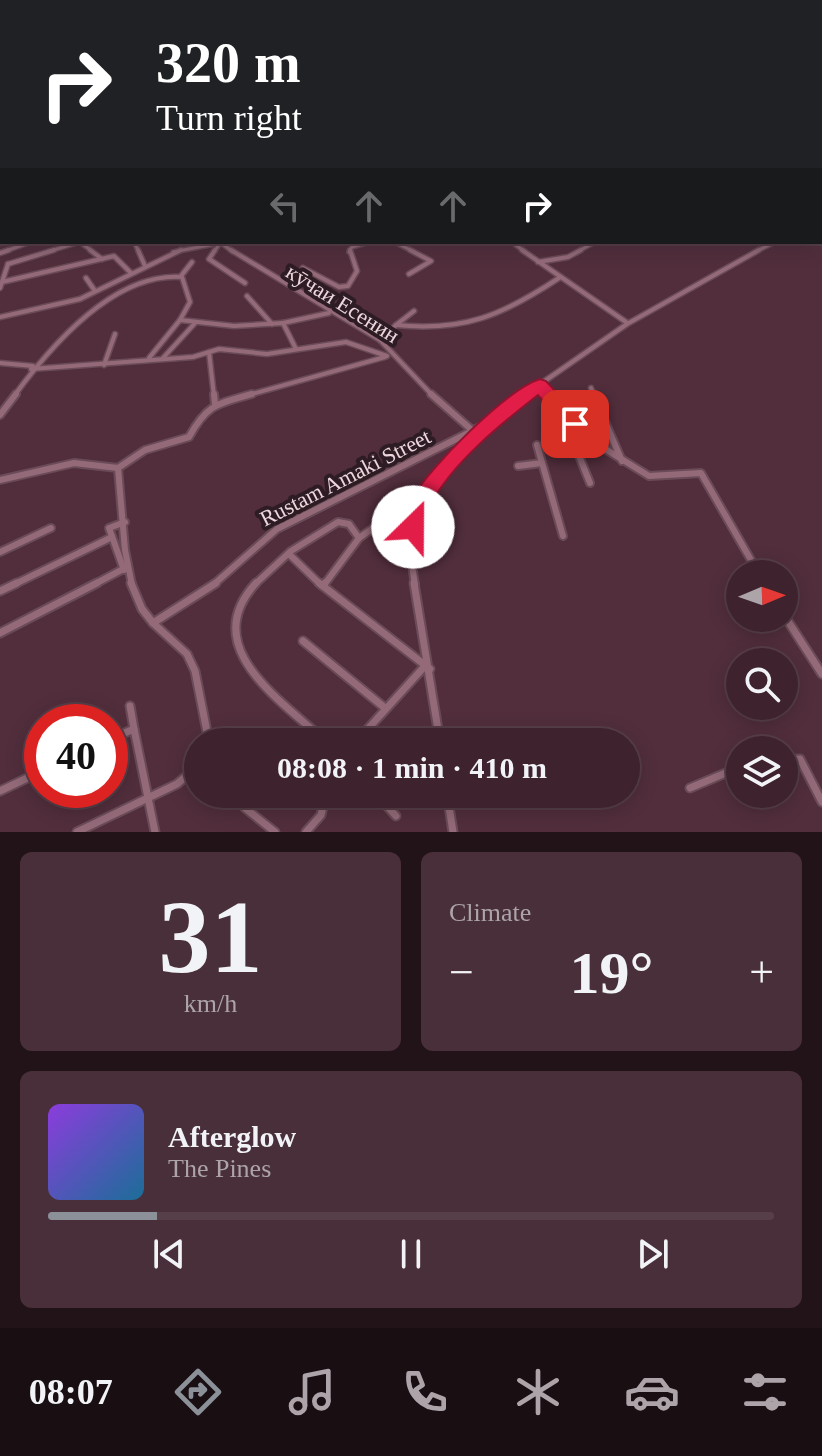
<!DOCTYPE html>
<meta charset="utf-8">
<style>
body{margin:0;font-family:"Times New Roman",serif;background:#492f39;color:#f1f3f6;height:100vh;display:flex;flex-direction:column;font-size:30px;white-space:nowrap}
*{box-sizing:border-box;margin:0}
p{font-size:26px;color:#ada4aa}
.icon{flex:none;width:44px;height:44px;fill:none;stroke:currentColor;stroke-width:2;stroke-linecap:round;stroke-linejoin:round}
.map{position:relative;height:832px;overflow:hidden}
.panel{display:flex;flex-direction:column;gap:20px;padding:20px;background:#221319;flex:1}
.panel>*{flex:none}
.top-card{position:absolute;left:0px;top:0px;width:822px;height:244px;box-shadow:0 4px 20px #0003,0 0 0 2px #573f49;background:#202124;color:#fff;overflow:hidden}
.needle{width:52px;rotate:88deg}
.tools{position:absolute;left:726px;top:560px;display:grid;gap:16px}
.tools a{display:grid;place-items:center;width:72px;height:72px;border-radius:50%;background:#3e222d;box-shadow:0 4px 20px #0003,0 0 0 2px #573f49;font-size:40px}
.speed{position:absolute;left:24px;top:704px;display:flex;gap:16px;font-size:40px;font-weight:700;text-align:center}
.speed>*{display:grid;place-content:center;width:104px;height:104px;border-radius:50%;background:#3e222d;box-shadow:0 4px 20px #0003,0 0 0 2px #573f49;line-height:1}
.speed .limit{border:12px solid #d22;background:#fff;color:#111}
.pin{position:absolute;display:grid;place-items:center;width:68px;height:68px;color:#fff;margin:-34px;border-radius:16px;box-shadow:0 4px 12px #0006}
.me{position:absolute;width:88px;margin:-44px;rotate:23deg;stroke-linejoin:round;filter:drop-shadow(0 0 6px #0008)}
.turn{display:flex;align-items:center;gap:28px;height:168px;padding:0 24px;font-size:36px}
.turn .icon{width:104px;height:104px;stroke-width:2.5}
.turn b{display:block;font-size:56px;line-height:68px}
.lanes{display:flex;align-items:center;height:76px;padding:0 24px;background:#0003;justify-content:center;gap:40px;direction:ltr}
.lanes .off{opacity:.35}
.big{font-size:60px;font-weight:800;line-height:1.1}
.panel .tile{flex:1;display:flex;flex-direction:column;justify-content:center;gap:12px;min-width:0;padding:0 28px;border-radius:12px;background:#492f39}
.panel .dial{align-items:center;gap:0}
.dial b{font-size:104px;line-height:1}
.song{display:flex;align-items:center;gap:24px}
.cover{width:96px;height:96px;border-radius:12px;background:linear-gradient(135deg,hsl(270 70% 55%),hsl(200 70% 35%))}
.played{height:8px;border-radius:4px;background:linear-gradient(90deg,#8c9099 15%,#573f49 15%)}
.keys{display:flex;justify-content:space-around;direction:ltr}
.heat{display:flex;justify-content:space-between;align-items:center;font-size:44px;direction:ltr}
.panel .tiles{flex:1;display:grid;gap:20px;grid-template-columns:1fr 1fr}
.tile:last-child{grid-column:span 2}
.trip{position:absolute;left:184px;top:728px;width:456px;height:80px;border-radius:40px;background:#3e222d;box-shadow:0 4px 20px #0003,0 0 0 2px #573f49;font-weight:800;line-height:80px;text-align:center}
.dock{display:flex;height:128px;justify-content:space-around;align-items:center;background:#190e12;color:#ada4aa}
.dock .icon{width:56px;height:56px}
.dock .selected{color:#8c9099}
.dock b{font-size:36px;color:#f1f3f6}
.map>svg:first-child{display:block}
</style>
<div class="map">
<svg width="822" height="832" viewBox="0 0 822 832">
<rect width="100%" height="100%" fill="#522e3c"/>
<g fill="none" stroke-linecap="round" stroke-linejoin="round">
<defs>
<g id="minor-far3">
<path d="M80,242L93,252"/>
<path d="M134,242L139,252"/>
<path d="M220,242L233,252"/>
<path d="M395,242L414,252"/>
<path d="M512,242L525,252"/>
<path d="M3,252L31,242"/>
<path d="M47,252L80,242"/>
<path d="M173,252L220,243"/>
<path d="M214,252L220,243"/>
<path d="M349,252L352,247L369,242"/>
<path d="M577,252L595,242"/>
<path d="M755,252L775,242"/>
</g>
<g id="minor-far2">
<path d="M90,250L102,259"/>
<path d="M138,250L145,266"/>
<path d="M215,250L209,259L245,283"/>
<path d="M231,250L380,340L433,396"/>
<path d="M522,250L626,322"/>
<path d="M0,253L9,250"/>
<path d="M538,262L568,257L581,250"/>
<path d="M8,264L54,250"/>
<path d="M303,268L339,287L348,286L357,271L350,250"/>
<path d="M409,274L431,261L410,250"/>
<path d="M181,276L192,262"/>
<path d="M86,278L95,291"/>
<path d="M2,282L114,256L131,273"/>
<path d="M0,288L8,264"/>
<path d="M247,296L272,324"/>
<path d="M414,311L396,325C464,332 503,315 559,278"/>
<path d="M0,317L80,299L181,250"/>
<path d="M283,323L329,313"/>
<path d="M380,340L396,325"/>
<path d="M209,352L214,396"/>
<path d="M149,358L180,320"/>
<path d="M163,358L196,322"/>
<path d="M0,363L33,366"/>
<path d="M104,365L115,334"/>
<path d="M31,369L193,357L219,349L267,354L346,342L387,356"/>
<path d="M540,385L550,396"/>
<path d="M591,388L594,396"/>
<path d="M14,396C50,347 113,272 182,277L190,302L180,320L234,326L283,323L296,349"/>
<path d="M245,396L385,357"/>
<path d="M523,396L627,324L759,250"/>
</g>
<g id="minor-far1">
<path d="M214,394L215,404"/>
<path d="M431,394L473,431"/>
<path d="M548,394L589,439L649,476L701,473L759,574"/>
<path d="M593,394L622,461"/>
<path d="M0,415L16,394"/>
<path d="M537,445L563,536"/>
<path d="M575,446L590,483"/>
<path d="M518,466L542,463"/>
<path d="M118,468L125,550L132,585"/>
<path d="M118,468L145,450L189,437C207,404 217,404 252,394"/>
<path d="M0,480L74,463L118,468"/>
<path d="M0,552L51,528"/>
<path d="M289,554L321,585"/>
<path d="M124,570L109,528L125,522"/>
<path d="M13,585L112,537"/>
<path d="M93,585L127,567"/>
<path d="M213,585L277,529L488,423"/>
<path d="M254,585L291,551L338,522L349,524L359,538L379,524L416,510"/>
<path d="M324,585L359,538"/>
<path d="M415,585C412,566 408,542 414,523C432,470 481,427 525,394"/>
</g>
<g id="minor">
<path d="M131,583L142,609L153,623L216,583"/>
<path d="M256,583C196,648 284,702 326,742"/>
<path d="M319,583L430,669"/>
<path d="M414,583L440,742"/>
<path d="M323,586L325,583"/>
<path d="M0,591L17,583"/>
<path d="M784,615L822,674"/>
<path d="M153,623L187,654L195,671L209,742"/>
<path d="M0,633L97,583"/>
<path d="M303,641L385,708"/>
<path d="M130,706L134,729"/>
<path d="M110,739L134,729L155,832"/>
<path d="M356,742L424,667"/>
<path d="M784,760L800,759L822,802"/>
<path d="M690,788L740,767"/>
<path d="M0,791L42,771"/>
<path d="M235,794L245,808L275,832"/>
<path d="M376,794L396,816"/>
<path d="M447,794L453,832"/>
<path d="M77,832L177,784L198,766"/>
<path d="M306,832L321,815L326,794"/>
</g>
</defs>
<use href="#minor-far3" stroke="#6a4b57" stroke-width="6"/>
<use href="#minor-far2" stroke="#6a4b57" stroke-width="7"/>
<use href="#minor-far1" stroke="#6a4b57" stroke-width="10"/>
<use href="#minor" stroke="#6a4b57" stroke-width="11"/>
<use href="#minor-far3" stroke="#946a79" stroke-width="3"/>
<use href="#minor-far2" stroke="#946a79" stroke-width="4"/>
<use href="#minor-far1" stroke="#946a79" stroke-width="6"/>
<use href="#minor" stroke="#946a79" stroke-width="7"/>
</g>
<linearGradient id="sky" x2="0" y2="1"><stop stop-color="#2d1921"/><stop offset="0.55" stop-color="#604c61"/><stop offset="1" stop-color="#604c61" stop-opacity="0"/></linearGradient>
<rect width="822" height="258" fill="url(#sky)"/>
<path fill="#e11d48" stroke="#92132f" stroke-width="2" d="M540,379L546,381L582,420V429H568L538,395C502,423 452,463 431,504C426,513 425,524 420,534H405L402,527C405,517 407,507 412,498C430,467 507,389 540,379Z"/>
<g text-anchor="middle" stroke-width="8" stroke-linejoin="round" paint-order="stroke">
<g font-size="22" fill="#eed6de" stroke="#2d1c23">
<text transform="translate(343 303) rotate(32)" y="8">кӯчаи Есенин</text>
<text transform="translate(345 477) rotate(-27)" y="8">Rustam Amaki Street</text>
</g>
</g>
</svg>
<div class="tools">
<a><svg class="needle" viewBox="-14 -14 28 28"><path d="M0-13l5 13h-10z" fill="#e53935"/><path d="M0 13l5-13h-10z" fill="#ada4aa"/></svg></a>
<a><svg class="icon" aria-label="search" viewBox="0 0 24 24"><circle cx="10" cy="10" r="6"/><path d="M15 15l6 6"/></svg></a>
<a><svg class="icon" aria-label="layers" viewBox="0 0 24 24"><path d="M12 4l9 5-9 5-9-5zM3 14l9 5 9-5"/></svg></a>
</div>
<div class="speed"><div class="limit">40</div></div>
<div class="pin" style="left:575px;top:424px;background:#d93025"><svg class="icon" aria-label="arrive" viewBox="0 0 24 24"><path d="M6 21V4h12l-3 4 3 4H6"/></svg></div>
<svg class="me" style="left:413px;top:527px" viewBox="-20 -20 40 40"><circle r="19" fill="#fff"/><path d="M0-13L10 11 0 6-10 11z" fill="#e11d48"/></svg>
<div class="trip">08:08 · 1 min · 410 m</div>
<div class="top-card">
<div class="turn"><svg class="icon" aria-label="right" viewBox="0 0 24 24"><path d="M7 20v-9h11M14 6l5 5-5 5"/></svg><div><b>320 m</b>Turn right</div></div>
<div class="lanes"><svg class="icon off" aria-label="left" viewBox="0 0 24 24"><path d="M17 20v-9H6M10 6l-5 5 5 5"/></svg><svg class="icon off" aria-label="ahead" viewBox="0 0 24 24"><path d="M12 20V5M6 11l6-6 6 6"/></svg><svg class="icon off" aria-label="ahead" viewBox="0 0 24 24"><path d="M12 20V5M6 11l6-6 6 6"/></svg><svg class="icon" aria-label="right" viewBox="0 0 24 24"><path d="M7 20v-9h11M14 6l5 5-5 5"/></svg></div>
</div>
</div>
<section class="panel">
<div class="tiles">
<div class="tile dial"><b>31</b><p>km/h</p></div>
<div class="tile"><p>Climate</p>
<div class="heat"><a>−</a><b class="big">19°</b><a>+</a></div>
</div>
<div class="tile">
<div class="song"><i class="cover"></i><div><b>Afterglow</b><p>The Pines</p></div></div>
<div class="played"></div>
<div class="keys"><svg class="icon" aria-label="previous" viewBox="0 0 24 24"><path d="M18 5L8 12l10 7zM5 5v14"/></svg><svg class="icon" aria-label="pause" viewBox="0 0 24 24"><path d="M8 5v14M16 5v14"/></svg><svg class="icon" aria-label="next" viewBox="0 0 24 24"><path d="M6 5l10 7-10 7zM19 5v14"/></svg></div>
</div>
</div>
</section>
<nav class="dock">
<b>08:07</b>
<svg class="icon selected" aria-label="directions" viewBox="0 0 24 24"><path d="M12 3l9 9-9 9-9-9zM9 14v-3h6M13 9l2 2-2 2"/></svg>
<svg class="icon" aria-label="music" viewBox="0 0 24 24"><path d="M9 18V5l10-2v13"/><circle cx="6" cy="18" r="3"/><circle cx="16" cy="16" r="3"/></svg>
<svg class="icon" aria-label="phone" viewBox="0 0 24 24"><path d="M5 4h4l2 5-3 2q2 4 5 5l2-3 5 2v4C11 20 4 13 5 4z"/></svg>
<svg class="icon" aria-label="climate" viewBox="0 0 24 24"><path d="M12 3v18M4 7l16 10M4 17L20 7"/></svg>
<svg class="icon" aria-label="car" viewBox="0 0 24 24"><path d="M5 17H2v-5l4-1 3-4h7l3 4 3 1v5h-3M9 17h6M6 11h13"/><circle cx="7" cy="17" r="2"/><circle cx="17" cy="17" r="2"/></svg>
<svg class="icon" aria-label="filters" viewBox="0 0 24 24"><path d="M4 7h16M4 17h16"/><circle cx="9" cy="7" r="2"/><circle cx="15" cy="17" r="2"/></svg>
</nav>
